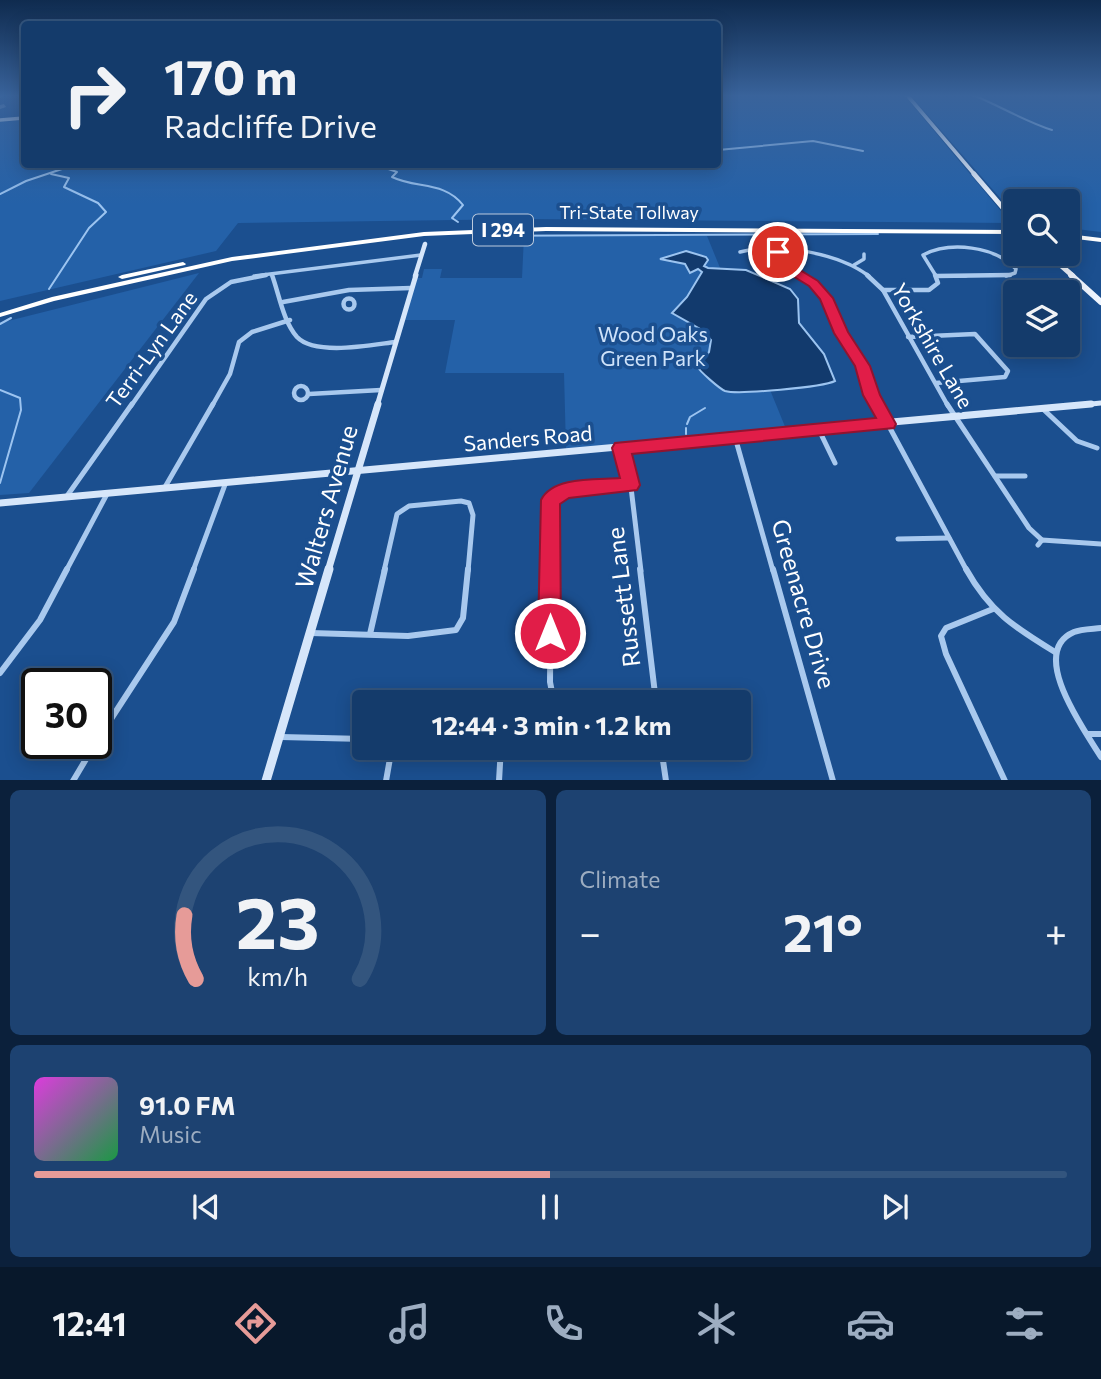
<!DOCTYPE html>
<meta charset="utf-8">
<style>
body{margin:0;font-family:Commissioner,sans-serif;background:#1d4271;color:#f1f3f6;height:100vh;display:flex;flex-direction:column;font-size:26px;white-space:nowrap}
*{box-sizing:border-box;margin:0}
p{font-size:23px;color:#9dadc1}
.icon{flex:none;width:38px;height:38px;fill:none;stroke:currentColor;stroke-width:2;stroke-linecap:round;stroke-linejoin:round}
.map{position:relative;height:780px;overflow:hidden}
.details{display:flex;flex-direction:column;gap:10px;padding:10px;background:#0b203b;flex:1}
.details>*{flex:none}
.top-card{position:absolute;left:21px;top:21px;width:700px;height:147px;border-radius:7px;box-shadow:0 4px 18px #0003,0 0 0 2px #33557e;background:#143b6b;color:#f1f3f6;overflow:hidden}
.buttons{position:absolute;left:1003px;top:189px;display:grid;gap:14px}
.buttons a{display:grid;place-items:center;width:77px;height:77px;border-radius:7px;background:#143b6b;box-shadow:0 4px 18px #0003,0 0 0 2px #33557e;font-size:35px}
.speed{position:absolute;left:21px;top:668px;display:flex;gap:14px;font-size:35px;font-weight:700;text-align:center}
.speed>*{display:grid;place-content:center;width:91px;height:91px;border-radius:50%;background:#143b6b;box-shadow:0 4px 18px #0003,0 0 0 2px #33557e;line-height:1}
.speed .limit{border:4px solid #111;border-radius:10px;background:#fff;color:#111}
.pin{position:absolute;display:grid;place-items:center;width:60px;height:60px;color:#fff;margin:-30px;border:4px solid #fff;border-radius:50%;box-shadow:0 2px 7px #0007}
.me{position:absolute;width:77px;margin:-38px;rotate:0deg;stroke-linejoin:round;filter:drop-shadow(0 0 5px #0008)}
.turn{display:flex;align-items:center;gap:24px;height:147px;padding:0 28px;font-size:32px}
.turn .icon{width:91px;height:91px;stroke-width:2.5}
.turn b{display:block;font-size:49px;line-height:60px}
.big{font-size:52px;font-weight:700;line-height:1.1}
.details .widget{flex:1;display:flex;flex-direction:column;justify-content:center;gap:10px;min-width:0;padding:0 24px;border-radius:10px;background:#1d4271}
.details .dial{align-items:center;gap:0}
.dial svg{height:182px;overflow:visible;fill:none;stroke:#33557e;stroke-width:7;stroke-linecap:round;text-anchor:middle}
.dial text{fill:#f1f3f6;stroke:none}
.song{display:flex;align-items:center;gap:21px}
.cover{width:84px;height:84px;border-radius:10px;background:linear-gradient(135deg,hsl(300 70% 55%),hsl(140 70% 35%))}
.played{height:7px;border-radius:4px;background:linear-gradient(90deg,#e69b98 50%,#33557e 50%)}
.keys{display:flex;justify-content:space-around;direction:ltr}
.heat{display:flex;justify-content:space-between;align-items:center;font-size:38px;direction:ltr}
.details .tiles{flex:1;display:grid;gap:10px;grid-template-columns:1fr 1fr}
.widget:last-child{grid-column:span 2}
.trip{position:absolute;left:352px;top:690px;width:399px;height:70px;border-radius:7px;background:#143b6b;box-shadow:0 4px 18px #0003,0 0 0 2px #33557e;font-weight:700;line-height:70px;text-align:center}
.dock{display:flex;height:112px;justify-content:space-around;align-items:center;background:#08182b;color:#9dadc1}
.dock .icon{width:49px;height:49px}
.dock .active{color:#e69b98}
.dock b{font-size:32px;color:#f1f3f6}
.map>svg:first-child{display:block}
</style>
<div class="map">
<svg width="1101" height="781" viewBox="0 0 1101 781">
<rect width="100%" height="100%" fill="#1b4f8f"/>
<g fill="#2461a8">
<path d="M718,95H904L1011,223L525,219L238,223L216,251L0,301V122L24,120V164H718Z"/>
<path d="M910,95H1101V232L1068,228V201H1015V215Z"/>
<path d="M524,236H707L786,429L566,449L564,373H445L455,320H404L416,278H422L424,269H442L440,278H522Z"/>
<path d="M199,273L29,493L0,495V323Z"/>
</g>
<path fill="#123a6d" stroke="#9cc4f0" stroke-width="2" d="M686,251L706,257L708,260L704,266L708,268L746,270L790,289L798,299L799,323L824,354L835,381C823,387 738,395 725,391C720,389 699,371 697,366L709,352L711,340L702,330L672,313L687,297L702,272L698,269L690,273L685,264L660,259Z"/>
<g fill="none" stroke-linecap="round" stroke-linejoin="round">
<g stroke="#9cc4f0" stroke-width="2">
<path d="M973,95C1000,106 1024,121 1052,130"/>
<path d="M718,150L813,141L863,151"/>
<path d="M374,164L397,172L392,177C417,189 444,181 463,205L452,218L458,222"/>
<path d="M424,164L451,167L464,164"/>
<path d="M388,166L399,164"/>
<path d="M0,194L26,181L77,164"/>
<path d="M478,236L878,234"/>
<path d="M49,289L89,228L106,212L98,203L64,187L69,178L51,174"/>
<path d="M0,324L11,318"/>
<path d="M0,390L20,398L21,410L0,483"/>
<path d="M687,424L690,417L705,408"/>
<path d="M686,428V434"/>
</g>
<g fill="#8da7c7" fill-rule="evenodd">
<path d="M0,95H3V96L0,98Z"/>
<path d="M4,104L6,107L0,109V105Z"/>
</g>
<g stroke="#a9c9ee" stroke-width="3.5">
<path d="M778,250L787,267L803,276"/>
<path d="M740,252C778,242 838,253 869,276"/>
<path d="M854,265L864,259V254"/>
<path d="M254,276L421,255"/>
<path d="M936,276L923,255C950,241 995,246 1016,269L1015,273L1006,276"/>
<path d="M936,276H966"/>
</g>
<g stroke="#a9c9ee" stroke-width="4.5">
<path d="M272,275C279,294 283,321 297,337C315,356 371,345 395,342"/>
<path d="M800,275L814,283L827,298L841,333L863,366L878,406"/>
<path d="M867,275L883,290L948,406"/>
<path d="M936,276L1010,275"/>
<path d="M883,290H929L938,283L935,275"/>
<circle cx="349" cy="304" r="5.5"/>
<path d="M283,302L349,290L411,288"/>
<path d="M908,337L975,334L1008,371L1005,377L936,383"/>
<circle cx="301" cy="393" r="7"/>
<path d="M309,394L381,390"/>
<path d="M131,406L206,299L231,282L266,275"/>
<path d="M212,406L230,374L239,342L252,332L290,320"/>
</g>
<g stroke="#a9c9ee" stroke-width="5">
<path d="M877,404L967,571"/>
<path d="M947,404L1029,528L1042,540"/>
<path d="M1043,409L1077,441L1097,448"/>
<path d="M819,430L835,463"/>
<path d="M735,437L773,571"/>
<path d="M621,448L630,479L641,571"/>
<path d="M995,476H1025"/>
<path d="M165,487L213,404"/>
<path d="M67,496L132,404"/>
<path d="M898,539L949,538"/>
<path d="M1038,545L1042,540L1101,544"/>
<path d="M66,571L107,494"/>
<path d="M193,571L226,482"/>
<path d="M384,571L397,514L409,506L461,501L469,503L473,515L468,571"/>
<path d="M551,571V500L565,491L631,485"/>
</g>
<g stroke="#a9c9ee" stroke-width="6">
<path d="M551,569L550,682L554,702"/>
<path d="M640,569L656,702"/>
<path d="M773,569L833,781"/>
<path d="M966,569C990,612 1014,627 1055,652"/>
<path d="M993,609L946,628L941,636L946,654L1005,781"/>
<path d="M1101,628C1093,629 1081,629 1074,632C1027,652 1085,731 1101,757"/>
<path d="M311,633L408,636L456,630L463,618L468,569"/>
<path d="M370,634L385,569"/>
<path d="M0,673L40,620L67,569"/>
<path d="M1088,734H1101"/>
<path d="M281,737L364,739"/>
<path d="M96,742L174,622L194,569"/>
<path d="M661,747L666,781"/>
<path d="M73,781L95,744"/>
<path d="M386,781L392,747"/>
<path d="M499,781L501,747"/>
</g>
<path stroke="#d6e6fa" stroke-width="4.5" d="M415,276L425,244"/>
<g stroke="#d6e6fa" stroke-width="5">
<path d="M377,406L416,275"/>
<path d="M1072,406L1101,403"/>
</g>
<g stroke="#d6e6fa" stroke-width="7">
<path d="M0,503L1091,404"/>
<path d="M328,571L378,404"/>
</g>
<path stroke="#d6e6fa" stroke-width="9" d="M266,781L329,569"/>
<g stroke="#f0f6ff" stroke-width="3.5">
<path d="M907,95L975,175"/>
<path d="M0,120L24,118"/>
</g>
<g stroke="#f0f6ff" stroke-width="5">
<path d="M974,174L1015,222"/>
<path d="M1048,254L1073,276"/>
</g>
<path stroke="#f0f6ff" stroke-width="6" d="M1071,275L1101,302"/>
<g fill="#fff" fill-rule="evenodd">
<path d="M546,227L1015,230V234L546,231L424,236L232,261L54,301L0,317V313L52,297L232,257L424,232Z"/>
<path d="M1068,234L1101,238V242L1068,238Z"/>
<path d="M183,262L186,264L185,265L122,279L118,277L122,275Z"/>
</g>
</g>
<linearGradient id="sky" x2="0" y2="1"><stop stop-color="#0f2b4f"/><stop offset="0.47" stop-color="#39639b"/><stop offset="1" stop-color="#39639b" stop-opacity="0"/></linearGradient>
<rect width="1101" height="204" fill="url(#sky)"/>
<path fill="#e11d48" stroke="#92132f" stroke-width="2" d="M778,248L783,249L792,265L818,281L833,298L848,332L870,366L880,395L896,424L894,428L632,454L640,485L637,490L569,498L560,504L561,633L558,641L550,644L542,641L538,633L541,500C553,476 597,480 620,478L612,448L615,443L876,418L863,395L855,366L834,333L820,299L809,286L783,270L772,252Z"/>
<g text-anchor="middle" stroke-width="7" stroke-linejoin="round" paint-order="stroke">
<g font-size="18" fill="#fff" stroke="#1b4f8f">
<text x="629" y="219">Tri-State Tollway</text>
</g>
<rect fill="#1b4f8f" stroke="#bbcadd" stroke-width="2" x="473" y="214.5" width="60" height="31" rx="5"/>
<g font-size="19" font-weight="bold" fill="#fff">
<text x="503" y="237">I 294</text>
</g>
<g font-size="21" fill="#cfe3fa" stroke="#1b4f8f">
<text x="653" y="342">Wood Oaks<tspan x="653" dy="24">Green Park</tspan></text>
</g>
<g font-size="21" fill="#fff" stroke="#1b4f8f">
<text transform="translate(932 346) rotate(60)" y="7">Yorkshire Lane</text>
<text transform="translate(152 350) rotate(-54)" y="7">Terri-Lyn Lane</text>
<text transform="translate(528 439) rotate(-5)" y="7">Sanders Road</text>
</g>
<g font-size="24" fill="#fff" stroke="#1b4f8f">
<text transform="translate(327 507) rotate(-74)" y="8">Walters Avenue</text>
<text transform="translate(624 597) rotate(-97)" y="8">Russett Lane</text>
<text transform="translate(803 604) rotate(74)" y="8">Greenacre Drive</text>
</g>
</g>
</svg>
<div class="buttons">
<a><svg class="icon" aria-label="search" viewBox="0 0 24 24"><circle cx="10" cy="10" r="6"/><path d="M15 15l6 6"/></svg></a>
<a><svg class="icon" aria-label="layers" viewBox="0 0 24 24"><path d="M12 4l9 5-9 5-9-5zM3 14l9 5 9-5"/></svg></a>
</div>
<div class="speed"><div class="limit">30</div></div>
<div class="pin" style="left:778px;top:252px;background:#d93025"><svg class="icon" aria-label="arrive" viewBox="0 0 24 24"><path d="M6 21V4h12l-3 4 3 4H6"/></svg></div>
<svg class="me" style="left:550px;top:633px" viewBox="-20 -20 40 40"><circle r="17" fill="#e11d48" stroke="#fff" stroke-width="3"/><path d="M0-11L8 9 0 5-8 9z" fill="#fff"/></svg>
<div class="trip">12:44 · 3 min · 1.2 km</div>
<div class="top-card">
<div class="turn"><svg class="icon" aria-label="right" viewBox="0 0 24 24"><path d="M7 20v-9h11M14 6l5 5-5 5"/></svg><div><b>170 m</b>Radcliffe Drive</div></div>
</div>
</div>
<section class="details">
<div class="tiles">
<div class="widget dial"><svg viewBox="0 0 100 80">
<path d="M14 69A42 42 0 1 1 86 69"/>
<path d="M14 69A42 42 0 0 1 9 41" stroke="#e69b98"/>
<text x="50" y="56" font-size="32" font-weight="700">23</text>
<text x="50" y="72" font-size="11">km/h</text>
</svg></div>
<div class="widget"><p>Climate</p>
<div class="heat"><a>−</a><b class="big">21°</b><a>+</a></div>
</div>
<div class="widget">
<div class="song"><i class="cover"></i><div><b>91.0 FM</b><p>Music</p></div></div>
<div class="played"></div>
<div class="keys"><svg class="icon" aria-label="previous" viewBox="0 0 24 24"><path d="M18 5L8 12l10 7zM5 5v14"/></svg><svg class="icon" aria-label="pause" viewBox="0 0 24 24"><path d="M8 5v14M16 5v14"/></svg><svg class="icon" aria-label="next" viewBox="0 0 24 24"><path d="M6 5l10 7-10 7zM19 5v14"/></svg></div>
</div>
</div>
</section>
<nav class="dock">
<b>12:41</b>
<svg class="icon active" aria-label="directions" viewBox="0 0 24 24"><path d="M12 3l9 9-9 9-9-9zM9 14v-3h6M13 9l2 2-2 2"/></svg>
<svg class="icon" aria-label="music" viewBox="0 0 24 24"><path d="M9 18V5l10-2v13"/><circle cx="6" cy="18" r="3"/><circle cx="16" cy="16" r="3"/></svg>
<svg class="icon" aria-label="phone" viewBox="0 0 24 24"><path d="M5 4h4l2 5-3 2q2 4 5 5l2-3 5 2v4C11 20 4 13 5 4z"/></svg>
<svg class="icon" aria-label="climate" viewBox="0 0 24 24"><path d="M12 3v18M4 7l16 10M4 17L20 7"/></svg>
<svg class="icon" aria-label="car" viewBox="0 0 24 24"><path d="M5 17H2v-5l4-1 3-4h7l3 4 3 1v5h-3M9 17h6M6 11h13"/><circle cx="7" cy="17" r="2"/><circle cx="17" cy="17" r="2"/></svg>
<svg class="icon" aria-label="filters" viewBox="0 0 24 24"><path d="M4 7h16M4 17h16"/><circle cx="9" cy="7" r="2"/><circle cx="15" cy="17" r="2"/></svg>
</nav>
